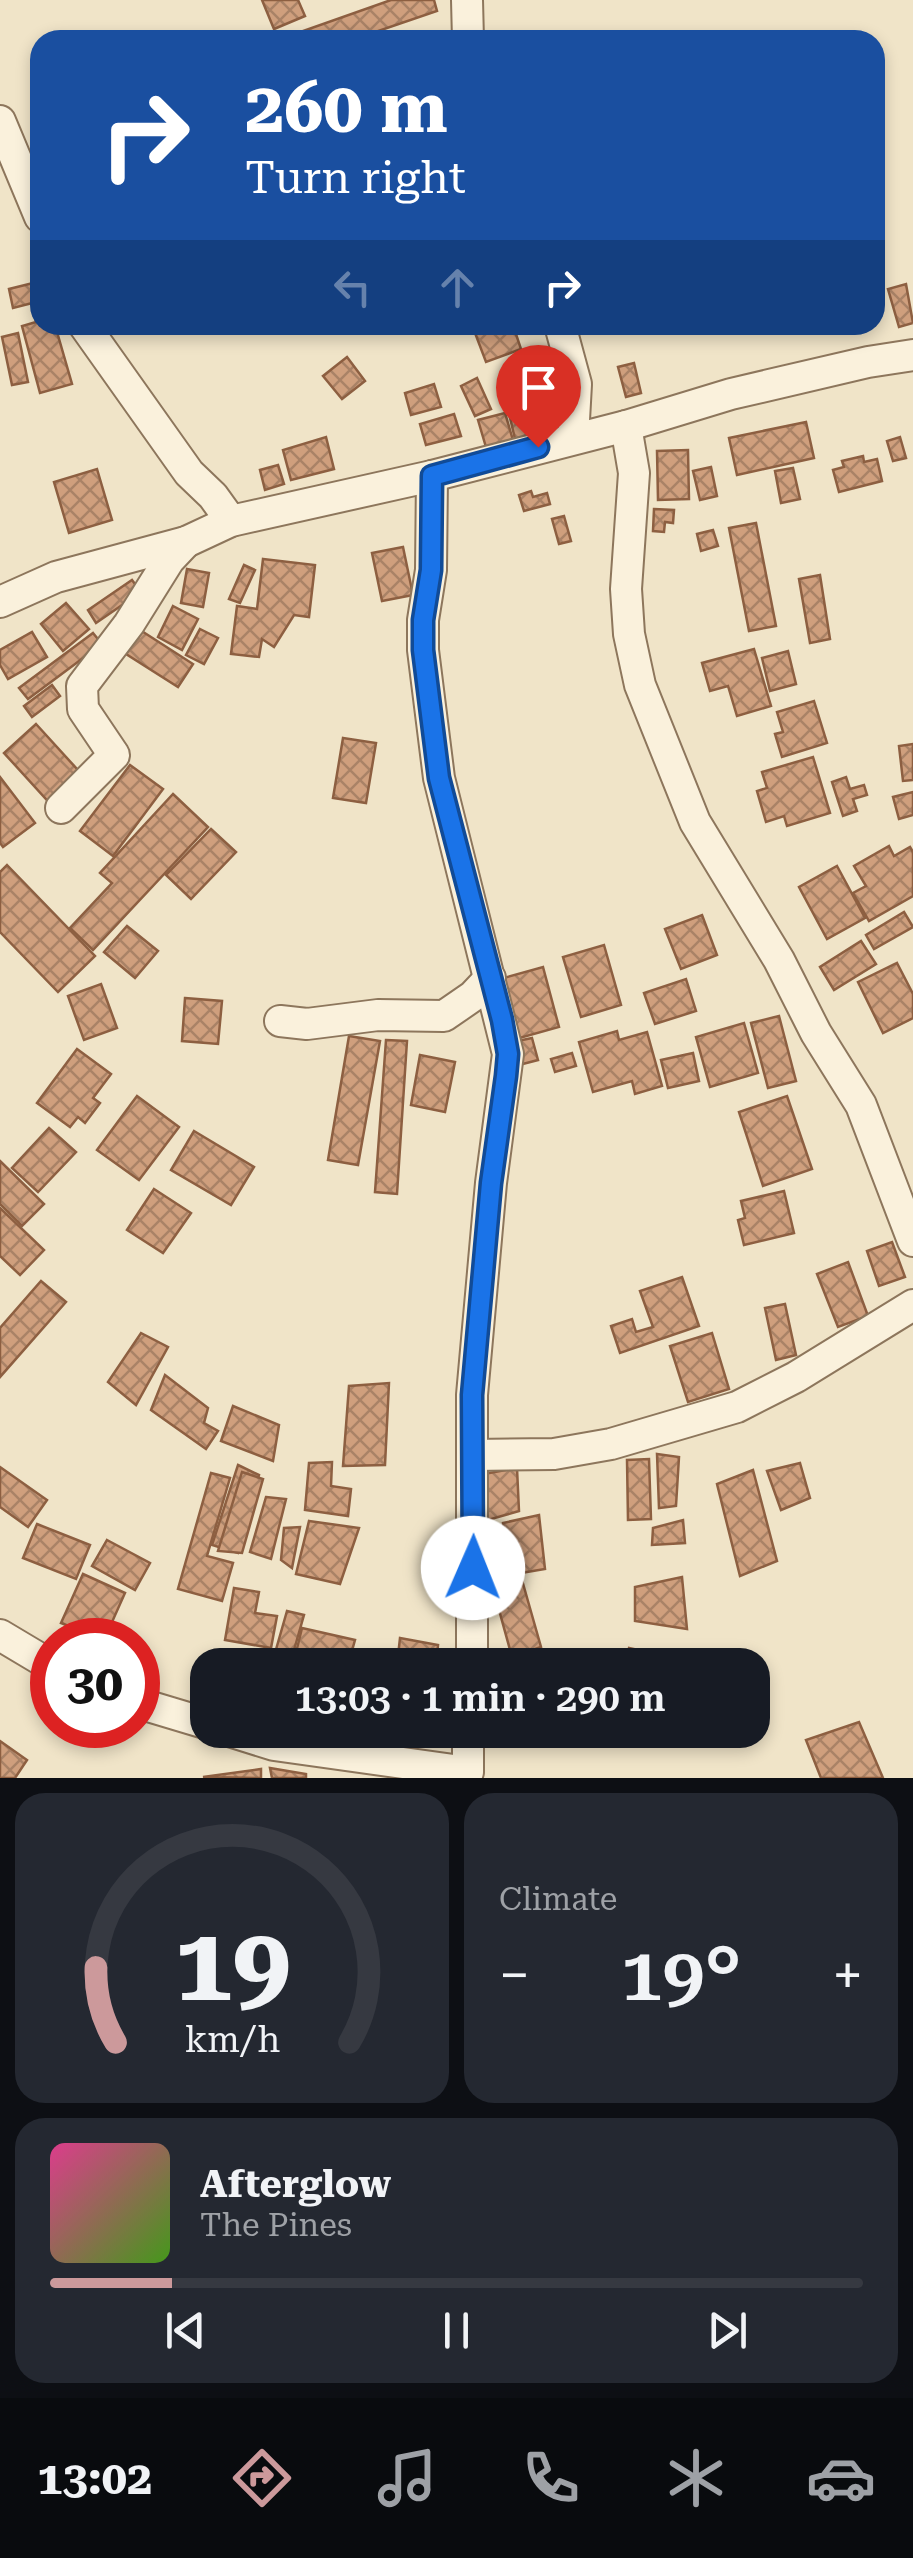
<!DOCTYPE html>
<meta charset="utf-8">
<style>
body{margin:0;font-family:"Roboto Serif",serif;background:#242831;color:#f1f3f6;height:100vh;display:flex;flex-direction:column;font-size:38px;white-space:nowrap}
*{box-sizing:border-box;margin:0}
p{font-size:32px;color:#9ea1a6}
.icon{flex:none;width:55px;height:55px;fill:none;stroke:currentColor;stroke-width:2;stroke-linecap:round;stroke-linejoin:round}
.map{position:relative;height:1778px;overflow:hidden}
.sheet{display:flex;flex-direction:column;gap:15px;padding:15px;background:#0d0f14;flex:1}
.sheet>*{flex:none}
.banner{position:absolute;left:30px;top:30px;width:855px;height:305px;border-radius:30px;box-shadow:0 5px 15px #0003;background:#1a4fa0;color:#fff;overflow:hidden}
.speed{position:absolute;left:30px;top:1618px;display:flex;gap:20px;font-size:50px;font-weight:700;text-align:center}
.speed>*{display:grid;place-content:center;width:130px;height:130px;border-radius:50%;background:#171b24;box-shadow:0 5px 15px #0003;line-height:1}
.speed .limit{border:15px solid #d22;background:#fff;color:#111}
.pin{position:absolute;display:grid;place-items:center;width:85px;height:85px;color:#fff;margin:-102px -42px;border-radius:50% 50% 50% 0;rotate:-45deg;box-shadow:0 0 10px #0007}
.pin .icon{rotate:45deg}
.me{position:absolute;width:110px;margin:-55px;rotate:1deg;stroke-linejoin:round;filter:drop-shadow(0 0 8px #0008)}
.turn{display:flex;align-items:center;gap:35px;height:210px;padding:0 50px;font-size:45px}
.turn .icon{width:130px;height:130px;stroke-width:2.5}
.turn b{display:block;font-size:70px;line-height:85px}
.lanes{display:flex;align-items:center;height:95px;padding:0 50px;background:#0003;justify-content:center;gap:50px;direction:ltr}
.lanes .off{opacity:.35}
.big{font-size:75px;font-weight:600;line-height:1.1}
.sheet .widget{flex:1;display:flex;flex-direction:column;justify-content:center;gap:15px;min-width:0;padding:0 35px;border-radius:30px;background:#242831}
.sheet .dial{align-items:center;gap:0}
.dial svg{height:260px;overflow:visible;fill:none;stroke:#363941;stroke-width:7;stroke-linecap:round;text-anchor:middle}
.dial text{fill:#f1f3f6;stroke:none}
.song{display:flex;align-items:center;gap:30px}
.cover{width:120px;height:120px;border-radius:15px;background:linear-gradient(135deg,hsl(330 70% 55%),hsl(100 70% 35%))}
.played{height:10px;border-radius:5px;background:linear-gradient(90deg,#cc999b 15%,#363941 15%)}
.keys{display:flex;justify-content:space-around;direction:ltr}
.heat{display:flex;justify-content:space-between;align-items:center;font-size:55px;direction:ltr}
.sheet .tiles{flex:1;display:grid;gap:15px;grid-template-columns:1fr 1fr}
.widget:last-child{grid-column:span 2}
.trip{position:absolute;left:190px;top:1648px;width:580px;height:100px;border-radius:30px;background:#171b24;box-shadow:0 5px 15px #0003;font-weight:600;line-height:100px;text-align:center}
.tabs{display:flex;height:160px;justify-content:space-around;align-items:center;background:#090b0e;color:#9ea1a6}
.tabs .icon{width:70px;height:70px}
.tabs .active{color:#cc999b}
.tabs b{font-size:45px;color:#f1f3f6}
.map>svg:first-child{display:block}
</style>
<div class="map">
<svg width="913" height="1778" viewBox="0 0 913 1778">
<defs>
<pattern id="building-cross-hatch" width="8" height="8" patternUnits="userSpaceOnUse" patternTransform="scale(2.5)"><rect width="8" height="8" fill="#cf9f7d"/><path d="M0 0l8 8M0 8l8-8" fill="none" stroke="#a98266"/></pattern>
</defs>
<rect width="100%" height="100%" fill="#f0e4c8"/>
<g fill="url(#building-cross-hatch)" stroke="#8d5f41" stroke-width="2.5">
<path d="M262,0H298L305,16L274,29Z"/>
<path d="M391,0H434L437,11L352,40H306L303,31Z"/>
<path d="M37,282L40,301L13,308L9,289Z"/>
<path d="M906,284L913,323L899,327L888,289Z"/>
<path d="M40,307V325H55L72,384L40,393L22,326L36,322L33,309Z"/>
<path d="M472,325H513L521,349L486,362Z"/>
<path d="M18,333L28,382L12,385L2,337Z"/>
<path d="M347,357L365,381L342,399L323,376Z"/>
<path d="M634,363L641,393L626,397L618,367Z"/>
<path d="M477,378L491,409L475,416L461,386Z"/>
<path d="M434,384L441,407L411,415L405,393Z"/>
<path d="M549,401L556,431L515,439L508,409Z"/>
<path d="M505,413L515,447L488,454L478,420Z"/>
<path d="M454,414L461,436L426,445L420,424Z"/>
<path d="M806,422L814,458L737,475L729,438Z"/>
<path d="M326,437L334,469L291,480L283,450Z"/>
<path d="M900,437L906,458L893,461L887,441Z"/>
<path d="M688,450L689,499L658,500L657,451Z"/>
<path d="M863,456L864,462L877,459L882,481L839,492L833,470L844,467L842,461Z"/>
<path d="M278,465L284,484L265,490L260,470Z"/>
<path d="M711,467L717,496L700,500L693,471Z"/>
<path d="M793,468L800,499L781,503L775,471Z"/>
<path d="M97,469L112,520L69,533L54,482Z"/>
<path d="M531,491L533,497L547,493L550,504L524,511L519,495Z"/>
<path d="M654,509L674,510L673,523L665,522L664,532L653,531Z"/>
<path d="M564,516L571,541L559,544L552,519Z"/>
<path d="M756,523L776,626L749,631L729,528Z"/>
<path d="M713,530L718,546L701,551L697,534Z"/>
<path d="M403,547L413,595L382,601L372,553Z"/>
<path d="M263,559L315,565L309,617L294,615L274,647L262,639L259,657L231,654L237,606L257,609Z"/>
<path d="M244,565L255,570L240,603L229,599Z"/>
<path d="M187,569L209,573L203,607L181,603Z"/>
<path d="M820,575L830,639L810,643L799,579Z"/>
<path d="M132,580L141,592L96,623L88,610Z"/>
<path d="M66,603L89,629L63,651L41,624Z"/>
<path d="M173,606L198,619L182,650L158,637Z"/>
<path d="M137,628L193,664L178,687L126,654Z"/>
<path d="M200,629L218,638L204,664L186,655Z"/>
<path d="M32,632L47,657L8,679L0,665V650Z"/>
<path d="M93,633L102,644L28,699L19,688Z"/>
<path d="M754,649L771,706L737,716L728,686L710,691L702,663Z"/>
<path d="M788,651L796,684L770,691L762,658Z"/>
<path d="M52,685L60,696L32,717L24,706Z"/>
<path d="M814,701L827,743L782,757L775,734L783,732L777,712Z"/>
<path d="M36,724L87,780L55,809L4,753Z"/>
<path d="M343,738L376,743L366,803L333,798Z"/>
<path d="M913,744V780L903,781L899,746Z"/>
<path d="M813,757L830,813L787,826L784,816L766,822L757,791L767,788L762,772Z"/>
<path d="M130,765L163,789L113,856L80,831Z"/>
<path d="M0,777L35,823L3,847L0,843Z"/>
<path d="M846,777L850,789L864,785L867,795L853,799L857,811L843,816L832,782Z"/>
<path d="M913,792V815L899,819L893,797Z"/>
<path d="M173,794L208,827L93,950L70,928L112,883L100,873Z"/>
<path d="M211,829L236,852L191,899L166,875Z"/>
<path d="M889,846L894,856L910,847L913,852V896L869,921L853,893L866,886L854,866Z"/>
<path d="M7,865L95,956L58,992L0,932V872Z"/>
<path d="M837,866L865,918L827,939L799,887Z"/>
<path d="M904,912L913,927L874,949L866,935Z"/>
<path d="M702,915L717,955L681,969L665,929Z"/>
<path d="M127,926L158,951L135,978L104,952Z"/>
<path d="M861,941L876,964L834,990L820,967Z"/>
<path d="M604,945L621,1005L581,1017L563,957Z"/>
<path d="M897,963L913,994V1018L883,1033L858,982Z"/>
<path d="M543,967L559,1027L516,1039L500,979Z"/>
<path d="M686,979L696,1011L655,1024L644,993Z"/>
<path d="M101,984L117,1028L84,1040L68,996Z"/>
<path d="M185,998L222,1001L218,1044L182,1041Z"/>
<path d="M779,1016L796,1081L768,1088L751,1023Z"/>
<path d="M744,1023L758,1073L710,1087L696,1037Z"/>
<path d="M617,1031L619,1040L647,1032L662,1086L635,1094L632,1081L593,1092L579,1042Z"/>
<path d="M349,1036L380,1041L358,1165L328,1160Z"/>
<path d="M532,1038L538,1060L519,1065L513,1042Z"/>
<path d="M386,1040L407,1041L397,1194L375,1192Z"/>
<path d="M77,1049L111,1074L93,1098L100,1103L85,1123L78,1117L70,1127L37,1103Z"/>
<path d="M572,1053L576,1066L555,1072L551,1059Z"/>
<path d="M693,1053L699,1081L668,1088L661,1060Z"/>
<path d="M420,1055L455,1062L445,1112L411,1105Z"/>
<path d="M137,1096L179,1127L139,1180L97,1150Z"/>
<path d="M787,1096L812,1169L763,1186L739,1112Z"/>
<path d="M49,1128L76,1152L38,1192L12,1168Z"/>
<path d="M194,1131L254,1167L231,1205L171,1170Z"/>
<path d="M0,1161L44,1204L22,1226L0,1204Z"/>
<path d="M154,1189L191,1213L163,1253L127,1230Z"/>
<path d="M784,1191L794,1233L744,1245L738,1220L745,1218L741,1201Z"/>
<path d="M0,1208L44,1250L20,1275L0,1256Z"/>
<path d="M892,1242L905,1277L879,1286L867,1251Z"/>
<path d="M848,1262L868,1316L838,1327L817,1274Z"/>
<path d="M682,1277L699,1326L620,1353L611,1326L632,1319L636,1332L653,1327L640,1291Z"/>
<path d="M41,1281L66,1302L0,1377V1328Z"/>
<path d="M785,1304L796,1355L776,1360L765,1308Z"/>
<path d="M141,1333L168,1347L136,1405L108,1382Z"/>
<path d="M712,1333L729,1389L688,1402L670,1346Z"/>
<path d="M165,1375L208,1408L204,1423L218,1431L206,1449L151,1410Z"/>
<path d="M389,1383L385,1465L343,1466L349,1386Z"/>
<path d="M233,1406L279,1425L273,1461L221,1441Z"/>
<path d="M657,1454L679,1457L676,1506L659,1508Z"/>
<path d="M649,1459L651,1519L628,1520L627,1460Z"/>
<path d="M332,1462L331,1486L351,1489L348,1516L305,1510L309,1463Z"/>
<path d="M800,1463L810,1498L781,1510L767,1471Z"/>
<path d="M238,1465L259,1475L238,1553L212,1545Z"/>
<path d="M0,1467L47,1500L28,1527L0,1507Z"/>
<path d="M517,1468L519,1511L488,1520L484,1474Z"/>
<path d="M753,1470L777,1561L740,1576L717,1484Z"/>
<path d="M242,1472L263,1479L242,1553L218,1551Z"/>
<path d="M211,1473L230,1478L207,1556L233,1563L222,1601L178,1589Z"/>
<path d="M266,1497L286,1499L271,1559L250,1552Z"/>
<path d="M539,1515L545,1569L509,1575L503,1523Z"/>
<path d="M683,1520L685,1543L652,1545L653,1528Z"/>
<path d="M309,1521L359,1528L340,1584L296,1574Z"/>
<path d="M37,1524L90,1545L76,1579L23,1558Z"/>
<path d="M300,1527L292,1568L281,1560L284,1528Z"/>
<path d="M107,1540L150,1563L135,1590L92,1566Z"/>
<path d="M83,1574L125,1593L104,1640L61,1623Z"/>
<path d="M682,1577L687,1629L635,1621V1587Z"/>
<path d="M522,1580L541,1647L512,1657L493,1588Z"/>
<path d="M234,1588L259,1592L255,1613L277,1616L271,1648L225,1640Z"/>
<path d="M287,1611L304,1615L292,1657L275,1653Z"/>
<path d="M302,1628L355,1640L348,1665H293Z"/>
<path d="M400,1638L438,1645L436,1665H397Z"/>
<path d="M629,1648L680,1659L679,1665H624Z"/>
<path d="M859,1722L883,1778H821L806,1740Z"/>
<rect x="383" y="1730" width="22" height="16"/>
<path d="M0,1741L27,1760L15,1778H0Z"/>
<path d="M270,1768L306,1774V1778H272Z"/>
<path d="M261,1769V1778L203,1777Z"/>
</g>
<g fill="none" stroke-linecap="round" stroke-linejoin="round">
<defs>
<g id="street">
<path d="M467,0L468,40"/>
<path d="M0,121L40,217"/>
<path d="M84,325L189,473L213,496L231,521"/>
<path d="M560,325L576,384L573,438"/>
<path d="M626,426L634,473L626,589L629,634L640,685L695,822L779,960L816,1033L861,1105L913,1241"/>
<path d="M432,476L431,570L423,620V650L439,778L508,1054L491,1183L472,1395V1665"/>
<path d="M0,602L56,577L186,542L231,521L432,476L626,426L731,394L868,362L913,355"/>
<path d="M61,808L114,755L83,709L82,686L129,624L169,560L186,542"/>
<path d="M280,1021L307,1024L378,1015L444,1016L473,996L490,978"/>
<path d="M473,1455L554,1454L611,1444L737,1407L796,1377L913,1305"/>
<path d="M0,1635L52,1666"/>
<path d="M138,1703L208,1724"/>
<path d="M226,1730L274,1745L468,1772V1730"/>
</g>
</defs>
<use href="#street" stroke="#8d765c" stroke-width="34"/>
<use href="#street" stroke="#faf1dc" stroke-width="30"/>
</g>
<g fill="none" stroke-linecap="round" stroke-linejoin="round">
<defs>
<path id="route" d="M473,1568L472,1395L491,1183L506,1076L508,1054L502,1020L439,778L423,650V620L431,570L432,476L538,447"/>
</defs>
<use href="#route" stroke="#114b97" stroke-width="25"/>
<use href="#route" stroke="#1a73e8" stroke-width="18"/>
</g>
</svg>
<div class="speed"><div class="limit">30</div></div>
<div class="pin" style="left:538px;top:447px;background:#d93025"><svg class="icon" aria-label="arrive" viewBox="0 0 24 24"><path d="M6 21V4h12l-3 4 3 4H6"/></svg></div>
<svg class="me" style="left:473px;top:1568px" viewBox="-20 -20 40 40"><circle r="19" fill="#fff"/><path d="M0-13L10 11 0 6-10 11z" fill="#1a73e8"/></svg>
<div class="trip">13:03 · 1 min · 290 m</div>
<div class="banner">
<div class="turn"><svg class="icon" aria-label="right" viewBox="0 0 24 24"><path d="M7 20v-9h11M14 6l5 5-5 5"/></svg><div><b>260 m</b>Turn right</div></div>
<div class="lanes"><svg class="icon off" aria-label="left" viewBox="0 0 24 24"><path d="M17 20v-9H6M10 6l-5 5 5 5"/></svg><svg class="icon off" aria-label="ahead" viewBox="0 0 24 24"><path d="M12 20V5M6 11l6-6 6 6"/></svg><svg class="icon" aria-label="right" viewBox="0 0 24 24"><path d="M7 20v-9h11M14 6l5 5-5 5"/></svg></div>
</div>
</div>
<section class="sheet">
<div class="tiles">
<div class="widget dial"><svg viewBox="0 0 100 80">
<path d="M14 69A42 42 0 1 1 86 69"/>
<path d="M14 69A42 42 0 0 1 8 46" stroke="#cc999b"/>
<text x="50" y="56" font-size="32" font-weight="700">19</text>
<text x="50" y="72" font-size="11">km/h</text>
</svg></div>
<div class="widget"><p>Climate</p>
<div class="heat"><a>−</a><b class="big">19°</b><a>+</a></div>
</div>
<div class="widget">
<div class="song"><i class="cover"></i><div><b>Afterglow</b><p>The Pines</p></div></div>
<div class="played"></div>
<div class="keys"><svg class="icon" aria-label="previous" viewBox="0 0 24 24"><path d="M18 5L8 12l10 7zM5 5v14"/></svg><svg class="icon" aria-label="pause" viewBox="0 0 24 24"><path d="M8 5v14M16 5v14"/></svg><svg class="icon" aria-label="next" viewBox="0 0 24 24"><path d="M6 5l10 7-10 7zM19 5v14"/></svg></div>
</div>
</div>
</section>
<nav class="tabs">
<b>13:02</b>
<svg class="icon active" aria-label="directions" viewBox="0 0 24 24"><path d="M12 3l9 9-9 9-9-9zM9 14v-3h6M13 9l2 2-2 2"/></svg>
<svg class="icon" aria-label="music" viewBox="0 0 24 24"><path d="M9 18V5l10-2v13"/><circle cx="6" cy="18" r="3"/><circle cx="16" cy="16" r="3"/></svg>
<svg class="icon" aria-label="phone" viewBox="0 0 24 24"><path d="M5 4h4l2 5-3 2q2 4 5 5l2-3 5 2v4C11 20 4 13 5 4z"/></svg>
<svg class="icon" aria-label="climate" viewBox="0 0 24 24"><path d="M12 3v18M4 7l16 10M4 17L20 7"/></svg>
<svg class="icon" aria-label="car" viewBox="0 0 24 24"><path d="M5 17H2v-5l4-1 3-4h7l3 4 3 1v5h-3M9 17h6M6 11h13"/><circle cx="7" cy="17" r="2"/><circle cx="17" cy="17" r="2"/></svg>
</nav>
